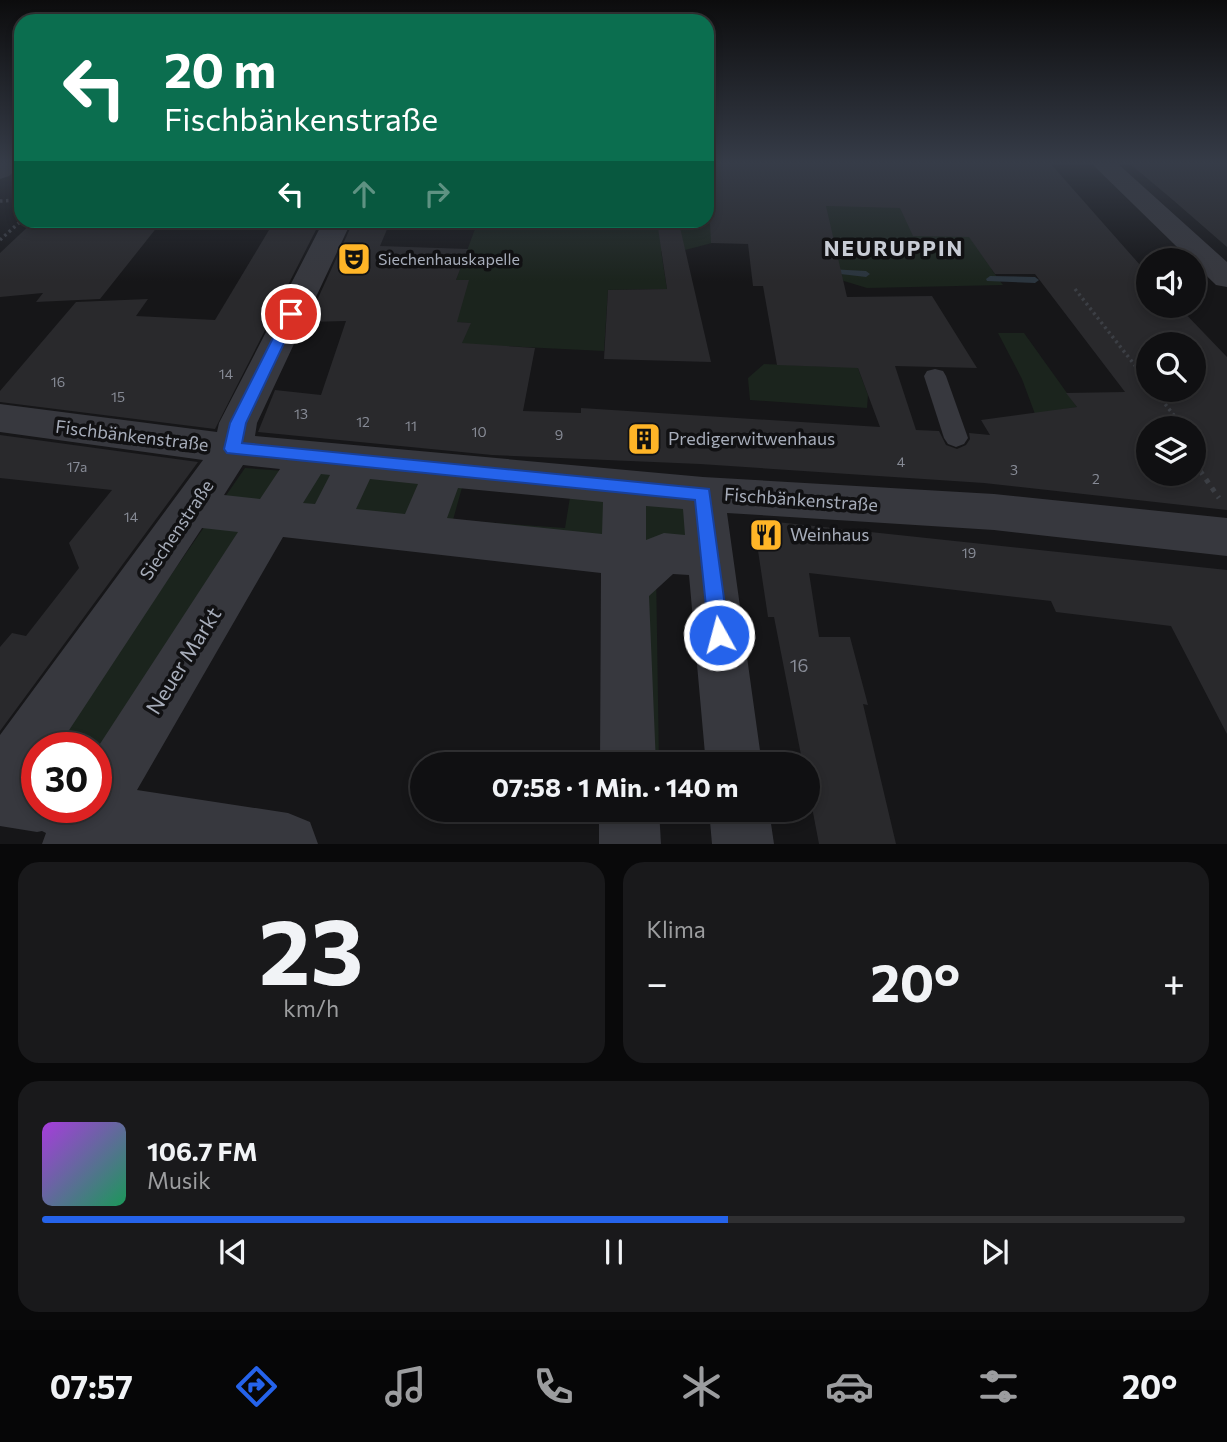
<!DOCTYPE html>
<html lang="de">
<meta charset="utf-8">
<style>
body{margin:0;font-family:Commissioner,sans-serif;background:#19191b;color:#f1f3f6;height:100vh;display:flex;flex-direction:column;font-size:26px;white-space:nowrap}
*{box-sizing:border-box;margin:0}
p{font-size:23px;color:#9c9d9f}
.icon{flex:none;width:38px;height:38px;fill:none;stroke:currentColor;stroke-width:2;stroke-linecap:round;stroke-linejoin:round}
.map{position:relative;height:844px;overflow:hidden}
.panel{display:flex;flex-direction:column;gap:18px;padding:18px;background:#09090a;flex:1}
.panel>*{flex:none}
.banner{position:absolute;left:14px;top:14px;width:700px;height:214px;border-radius:21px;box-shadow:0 4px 10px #0003,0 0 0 2px #303032;background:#0b6e4f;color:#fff;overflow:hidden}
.buttons{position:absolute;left:1136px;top:248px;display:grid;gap:14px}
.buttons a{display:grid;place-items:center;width:70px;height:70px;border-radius:50%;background:#101012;box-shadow:0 4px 10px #0003,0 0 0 2px #303032;font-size:35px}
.speed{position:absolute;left:21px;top:732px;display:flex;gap:14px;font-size:35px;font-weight:700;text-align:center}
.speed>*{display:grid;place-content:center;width:91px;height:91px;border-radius:50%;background:#101012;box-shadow:0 4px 10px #0003,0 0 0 2px #303032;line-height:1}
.speed .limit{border:10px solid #d22;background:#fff;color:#111}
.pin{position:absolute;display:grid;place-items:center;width:60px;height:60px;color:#fff;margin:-30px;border:4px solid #fff;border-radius:50%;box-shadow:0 2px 7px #0007}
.me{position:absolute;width:77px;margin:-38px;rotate:353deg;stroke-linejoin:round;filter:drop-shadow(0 0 5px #0008)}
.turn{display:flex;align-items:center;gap:24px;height:147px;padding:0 35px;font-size:32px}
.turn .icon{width:91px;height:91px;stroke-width:2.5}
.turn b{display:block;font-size:49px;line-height:60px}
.lanes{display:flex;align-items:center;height:66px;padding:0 35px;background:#0003;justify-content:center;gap:35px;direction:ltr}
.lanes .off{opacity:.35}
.big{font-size:52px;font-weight:700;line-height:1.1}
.panel .card{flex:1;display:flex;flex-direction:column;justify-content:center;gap:10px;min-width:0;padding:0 24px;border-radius:21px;background:#19191b}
.panel .dial{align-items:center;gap:0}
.dial b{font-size:91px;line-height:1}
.song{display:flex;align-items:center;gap:21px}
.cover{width:84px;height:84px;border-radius:10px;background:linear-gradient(135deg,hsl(280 70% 55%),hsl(150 70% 35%))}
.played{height:7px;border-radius:4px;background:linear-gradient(90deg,#2563eb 60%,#303032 60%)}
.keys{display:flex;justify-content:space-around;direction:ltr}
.heat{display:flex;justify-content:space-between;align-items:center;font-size:38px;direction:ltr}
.panel .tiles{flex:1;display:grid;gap:18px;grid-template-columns:1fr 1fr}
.card:last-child{grid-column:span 2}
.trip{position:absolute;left:410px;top:752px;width:410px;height:70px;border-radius:35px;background:#101012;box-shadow:0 4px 10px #0003,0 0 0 2px #303032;font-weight:700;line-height:70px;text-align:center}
.menu{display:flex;height:112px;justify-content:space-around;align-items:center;background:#060607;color:#9c9d9f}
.menu .icon{width:49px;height:49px}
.menu .current{color:#2563eb}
.menu b{font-size:32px;color:#f1f3f6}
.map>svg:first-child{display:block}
</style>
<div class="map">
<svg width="1227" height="844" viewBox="0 0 1227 844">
<rect width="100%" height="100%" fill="#161618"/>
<g fill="#1b241d">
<path d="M775,163H795L797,168L827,163H864L867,170L862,207H898L876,163H906L962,173L992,270L1003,285L867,288L834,278L837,255L834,240L711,232L712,243L685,250L661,251L667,289L608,290L604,351L502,346L456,354L470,323L413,320L456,280L478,221L707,220V179L776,168Z"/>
<path d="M998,333H1024L1077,407L1035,414L1022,379Z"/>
<path d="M856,363L868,395L867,408L750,400L748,378L764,364L837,367Z"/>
<path d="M245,468L463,484L453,520L565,528L571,491L696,503L706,569L656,568L659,765H628L623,556L272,518L96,803V747H52Z"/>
</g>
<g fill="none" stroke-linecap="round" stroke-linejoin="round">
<g fill="#2b353e" fill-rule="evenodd">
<path d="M829,269L866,271L870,274L866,277L832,273H829Z"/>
<path d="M990,276L1035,277L1039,280L1035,283L987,281L986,279Z"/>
</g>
</g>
<g fill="#29292c" fill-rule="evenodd">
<path d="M714,163H1050L1148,274V306H1178L1227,357V510L984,483L700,464L492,455L258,432L275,390L321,395L346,321L307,322L354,220H391L380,246L468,249L456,280H469L457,322L471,323L462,343L535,348L523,411L581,413V408L880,427L858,368L777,365L763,286H753L748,244L711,243L707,165ZM826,206L900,208L913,236L969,237L995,274H1035L1125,392L1066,393L1077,407L981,420L990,435L969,433L970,439L966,445L957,449L946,445L939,431L916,430L895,366L977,368L932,296L847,297ZM1148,345H1194V390H1148ZM1148,429H1194V474H1148Z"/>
<path d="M1129,163H1227V247L1173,200Z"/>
<path d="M35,220H75L70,226H158L100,299L36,302L43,293L0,297V253Z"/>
<path d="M275,220H321L215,429L0,402V391L76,302L148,299L136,316L215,320Z"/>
<path d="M679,223L711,362L604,359L608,290L667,289L658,228Z"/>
<path d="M0,435L198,462L0,731V647L12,633L26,636L79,568L69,543L112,490L0,478Z"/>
<path d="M767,521L1227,570V734L1171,626L1056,612L1051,601L809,573L819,637H850L868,705L863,704L896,844H819L807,781V765H803L774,617H768L754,524L767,525Z"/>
</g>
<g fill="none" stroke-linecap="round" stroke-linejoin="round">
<g stroke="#3c3f45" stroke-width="3.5" stroke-dasharray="2.5 3.5" stroke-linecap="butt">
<path d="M0,201L21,200"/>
<path d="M0,240L22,220"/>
<path d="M1075,289L1148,382"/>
<path d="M1154,390L1184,428"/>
</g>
<g stroke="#3c3f45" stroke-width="5" stroke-dasharray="4.5 6" stroke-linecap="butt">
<path d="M1183,426L1185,429"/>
<path d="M1194,462L1219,498"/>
</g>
<path fill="#37383e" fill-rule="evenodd" d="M935,369L943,371L946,376L968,438L964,444L956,447L948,444L944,438L924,376L927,371Z"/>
<g fill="#37383e" fill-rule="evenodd">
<path d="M0,163H21V165L9,176L0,179Z"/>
<path d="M1091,163H1117L1227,262V287L1216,285Z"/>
<path d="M324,220H352L257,423L255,436L703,477L994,494L1227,518V556L994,530L727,513L762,765H706L689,575L673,574L649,596L656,765H600L601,573L283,537L137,790L288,813L310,822L318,844H42L46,833L42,831L37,832L0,826V735L203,460L0,432V404L217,432L219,423ZM243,465L280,469L260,499L224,495ZM321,474L330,475L315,504L303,503ZM370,479L418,484L405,514L356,509ZM458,488L603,502L602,534L447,518ZM646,506L683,509L685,535L664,533L646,540ZM202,528L238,532L96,750V807H37V747H58Z"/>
<path d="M599,810H659L661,844H599Z"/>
<path d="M709,810H769L774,844H712Z"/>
</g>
</g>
<linearGradient id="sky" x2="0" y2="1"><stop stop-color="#0c0c0d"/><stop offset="0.58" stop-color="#363c48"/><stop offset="1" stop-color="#363c48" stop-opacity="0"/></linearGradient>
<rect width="1227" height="281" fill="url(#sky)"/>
<path fill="#2563eb" stroke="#184099" stroke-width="2" d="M291,310L298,314L246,423L242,443L709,489L729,635L726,642L719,645L712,642L709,635L695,500L227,453L224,449L230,423L285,314Z"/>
<defs>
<symbol id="theatre-square" viewBox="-11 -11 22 22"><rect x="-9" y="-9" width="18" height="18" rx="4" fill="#ffb527" stroke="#111113"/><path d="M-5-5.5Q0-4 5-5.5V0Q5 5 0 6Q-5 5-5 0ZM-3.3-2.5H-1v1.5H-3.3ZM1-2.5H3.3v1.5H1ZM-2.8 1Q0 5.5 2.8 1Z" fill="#111"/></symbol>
<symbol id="building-square" viewBox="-11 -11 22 22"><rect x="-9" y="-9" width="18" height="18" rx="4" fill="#ffb527" stroke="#111113"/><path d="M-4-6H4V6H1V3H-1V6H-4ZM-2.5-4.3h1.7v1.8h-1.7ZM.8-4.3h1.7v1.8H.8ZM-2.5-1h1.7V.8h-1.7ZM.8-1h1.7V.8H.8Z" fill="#111"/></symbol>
<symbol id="restaurant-square" viewBox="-11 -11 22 22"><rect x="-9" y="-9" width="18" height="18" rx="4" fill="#ffb527" stroke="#111113"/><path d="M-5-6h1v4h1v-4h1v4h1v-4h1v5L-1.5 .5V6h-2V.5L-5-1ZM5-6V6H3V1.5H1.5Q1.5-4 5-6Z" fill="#111"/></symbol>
</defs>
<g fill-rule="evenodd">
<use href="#theatre-square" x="335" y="240" width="38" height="38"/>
<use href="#building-square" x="625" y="420" width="38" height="38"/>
<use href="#restaurant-square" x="747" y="516" width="38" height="38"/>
</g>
<g text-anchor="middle" stroke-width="7" stroke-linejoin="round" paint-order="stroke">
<g font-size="14" fill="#878b96">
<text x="226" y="379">14</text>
<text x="58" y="387">16</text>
<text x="118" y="402">15</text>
<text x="301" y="419">13</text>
<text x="363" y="427">12</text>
<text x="411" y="431">11</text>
<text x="479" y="437">10</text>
<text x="559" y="440">9</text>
<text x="901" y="467">4</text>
<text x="77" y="472">17a</text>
<text x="1014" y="475">3</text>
<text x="1096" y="484">2</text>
<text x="131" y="522">14</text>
<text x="969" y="558">19</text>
</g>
<g font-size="16" fill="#a7adba" stroke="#111113" text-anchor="start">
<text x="378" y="265">Siechenhauskapelle</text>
</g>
<g font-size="18" fill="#a7adba" stroke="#111113">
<text transform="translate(132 436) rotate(7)" y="6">Fischbänkenstraße</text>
<text transform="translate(801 500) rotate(4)" y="6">Fischbänkenstraße</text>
<text transform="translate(177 530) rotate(-56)" y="6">Siechenstraße</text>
</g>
<g font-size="18" fill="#a7adba" stroke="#111113" text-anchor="start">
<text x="668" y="445">Predigerwitwenhaus</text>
<text x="790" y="541">Weinhaus</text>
</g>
<g font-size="18" fill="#878b96">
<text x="799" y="672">16</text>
</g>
<g font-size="21" font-weight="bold" letter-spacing="2" fill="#c8ccd5" stroke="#111113">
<text x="894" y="256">NEURUPPIN</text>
</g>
<g font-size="21" fill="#a7adba" stroke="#111113">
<text transform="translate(184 661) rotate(-58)" y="7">Neuer Markt</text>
</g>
</g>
</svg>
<div class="buttons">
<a><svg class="icon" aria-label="sound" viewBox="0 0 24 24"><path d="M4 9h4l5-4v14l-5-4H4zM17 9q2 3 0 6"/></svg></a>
<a><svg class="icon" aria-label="search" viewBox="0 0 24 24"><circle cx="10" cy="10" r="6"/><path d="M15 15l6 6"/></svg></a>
<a><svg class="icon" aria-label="layers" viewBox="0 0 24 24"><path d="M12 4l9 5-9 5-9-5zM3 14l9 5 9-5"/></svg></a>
</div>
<div class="speed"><div class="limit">30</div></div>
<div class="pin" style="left:291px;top:314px;background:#d93025"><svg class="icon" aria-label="arrive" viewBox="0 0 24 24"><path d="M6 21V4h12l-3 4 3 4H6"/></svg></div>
<svg class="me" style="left:719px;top:635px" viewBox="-20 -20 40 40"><circle r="17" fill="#2563eb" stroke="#fff" stroke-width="3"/><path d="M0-11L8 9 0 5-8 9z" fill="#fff"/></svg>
<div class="trip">07:58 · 1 Min. · 140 m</div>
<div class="banner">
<div class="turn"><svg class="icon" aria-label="left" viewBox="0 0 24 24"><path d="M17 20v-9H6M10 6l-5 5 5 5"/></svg><div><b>20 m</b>Fischbänkenstraße</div></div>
<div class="lanes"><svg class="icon" aria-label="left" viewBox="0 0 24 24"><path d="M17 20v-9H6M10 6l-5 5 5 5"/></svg><svg class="icon off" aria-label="ahead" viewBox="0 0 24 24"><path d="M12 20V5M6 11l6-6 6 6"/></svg><svg class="icon off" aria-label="right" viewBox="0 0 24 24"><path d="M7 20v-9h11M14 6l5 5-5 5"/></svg></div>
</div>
</div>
<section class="panel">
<div class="tiles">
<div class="card dial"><b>23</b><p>km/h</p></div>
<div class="card"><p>Klima</p>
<div class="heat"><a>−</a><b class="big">20°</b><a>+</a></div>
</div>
<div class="card">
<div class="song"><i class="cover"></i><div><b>106.7 FM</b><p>Musik</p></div></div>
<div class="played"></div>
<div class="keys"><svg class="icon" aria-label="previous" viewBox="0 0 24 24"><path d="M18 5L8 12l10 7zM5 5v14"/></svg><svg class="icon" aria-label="pause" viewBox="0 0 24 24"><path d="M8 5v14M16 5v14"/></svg><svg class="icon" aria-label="next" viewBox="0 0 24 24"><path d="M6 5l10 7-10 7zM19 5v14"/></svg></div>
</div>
</div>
</section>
<nav class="menu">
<b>07:57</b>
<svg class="icon current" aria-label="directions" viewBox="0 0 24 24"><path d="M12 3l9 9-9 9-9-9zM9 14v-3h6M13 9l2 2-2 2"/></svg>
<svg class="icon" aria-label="music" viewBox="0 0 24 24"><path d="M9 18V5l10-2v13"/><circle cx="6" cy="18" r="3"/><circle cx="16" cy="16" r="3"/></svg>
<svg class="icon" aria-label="phone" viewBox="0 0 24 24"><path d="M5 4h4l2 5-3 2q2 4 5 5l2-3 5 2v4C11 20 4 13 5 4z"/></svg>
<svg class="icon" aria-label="climate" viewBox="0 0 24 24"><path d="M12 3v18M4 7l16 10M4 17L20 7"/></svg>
<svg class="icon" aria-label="car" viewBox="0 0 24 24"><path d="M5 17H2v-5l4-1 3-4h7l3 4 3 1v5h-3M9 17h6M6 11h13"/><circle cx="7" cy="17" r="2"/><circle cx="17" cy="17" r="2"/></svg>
<svg class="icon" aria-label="filters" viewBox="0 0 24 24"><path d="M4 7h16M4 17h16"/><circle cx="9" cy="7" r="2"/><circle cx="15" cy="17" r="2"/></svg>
<b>20°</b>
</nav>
